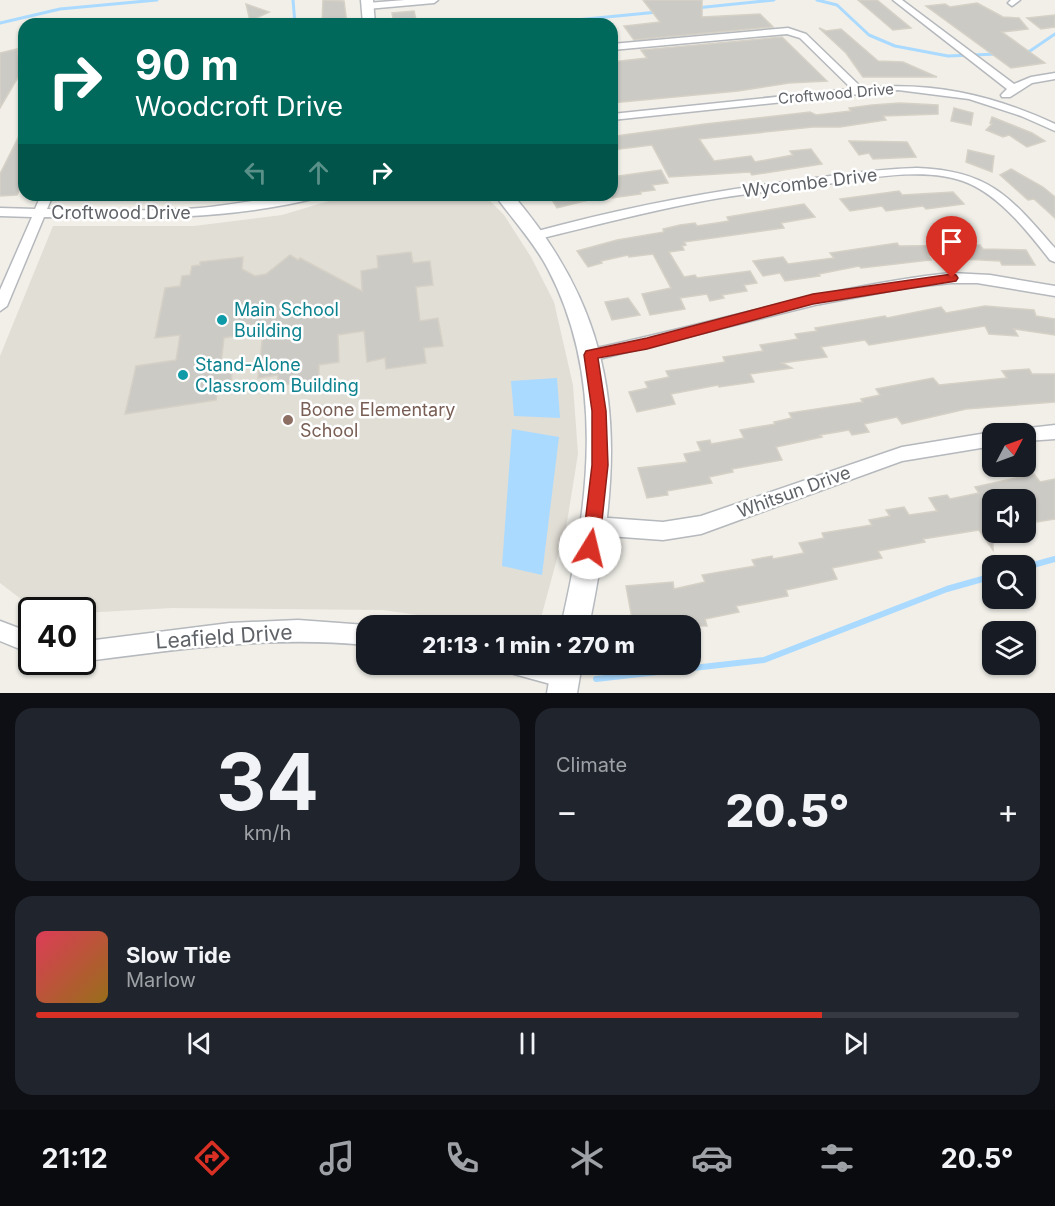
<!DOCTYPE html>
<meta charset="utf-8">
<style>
body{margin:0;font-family:Inter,sans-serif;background:#20242c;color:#f1f3f6;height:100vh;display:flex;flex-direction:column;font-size:22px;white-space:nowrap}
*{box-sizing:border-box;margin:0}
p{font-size:20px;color:#9ea1a6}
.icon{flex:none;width:33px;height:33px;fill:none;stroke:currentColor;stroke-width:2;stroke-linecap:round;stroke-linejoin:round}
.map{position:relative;height:693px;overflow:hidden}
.side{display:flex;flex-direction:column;gap:15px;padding:15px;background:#0d0f14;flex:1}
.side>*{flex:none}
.hud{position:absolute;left:18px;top:18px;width:600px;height:183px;border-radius:18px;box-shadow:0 2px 4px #0004;background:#00695c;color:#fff;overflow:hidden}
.needle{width:39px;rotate:49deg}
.buttons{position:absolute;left:982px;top:423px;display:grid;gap:12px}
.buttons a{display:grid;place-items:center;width:54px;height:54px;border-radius:12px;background:#171b24;box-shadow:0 2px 4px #0004;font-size:30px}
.speed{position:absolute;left:18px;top:597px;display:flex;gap:12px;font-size:30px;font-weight:700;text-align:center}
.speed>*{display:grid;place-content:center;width:78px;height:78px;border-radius:50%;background:#171b24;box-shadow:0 2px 4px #0004;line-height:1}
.speed .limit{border:3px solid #111;border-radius:9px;background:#fff;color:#111}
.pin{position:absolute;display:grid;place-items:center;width:51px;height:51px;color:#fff;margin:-62px -26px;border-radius:50% 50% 50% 0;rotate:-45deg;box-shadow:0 0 6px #0007}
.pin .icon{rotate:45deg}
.me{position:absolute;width:66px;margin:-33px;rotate:9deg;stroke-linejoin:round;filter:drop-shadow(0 0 4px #0008)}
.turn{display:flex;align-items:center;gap:21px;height:126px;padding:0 18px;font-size:27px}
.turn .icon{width:78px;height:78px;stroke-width:2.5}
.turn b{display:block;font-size:42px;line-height:51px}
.lanes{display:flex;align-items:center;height:57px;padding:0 18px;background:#0003;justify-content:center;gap:30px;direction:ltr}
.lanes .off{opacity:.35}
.big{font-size:45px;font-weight:800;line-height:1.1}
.side .widget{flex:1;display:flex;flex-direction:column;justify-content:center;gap:9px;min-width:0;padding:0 21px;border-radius:18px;background:#20242c}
.side .dial{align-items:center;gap:0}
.dial b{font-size:78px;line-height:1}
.song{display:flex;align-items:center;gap:18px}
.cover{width:72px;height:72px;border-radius:9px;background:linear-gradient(135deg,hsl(350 70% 55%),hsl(40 70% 35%))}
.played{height:6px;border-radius:3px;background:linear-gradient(90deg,#d93025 80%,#363941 80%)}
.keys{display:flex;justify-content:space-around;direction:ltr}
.heat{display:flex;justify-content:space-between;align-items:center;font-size:33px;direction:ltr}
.side .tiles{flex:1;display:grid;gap:15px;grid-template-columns:1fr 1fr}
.widget:last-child{grid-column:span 2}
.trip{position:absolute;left:356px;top:615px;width:345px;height:60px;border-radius:18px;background:#171b24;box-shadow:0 2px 4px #0004;font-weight:800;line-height:60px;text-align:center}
.tab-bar{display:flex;height:96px;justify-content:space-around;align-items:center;background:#090b0e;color:#9ea1a6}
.tab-bar .icon{width:42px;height:42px}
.tab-bar .on{color:#d93025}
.tab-bar b{font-size:27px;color:#f1f3f6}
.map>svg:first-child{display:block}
</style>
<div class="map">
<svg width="1055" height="693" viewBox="0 0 1055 693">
<rect width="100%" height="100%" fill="#f1efe8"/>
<path fill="#e1ded6" d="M349,195H484L504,215L531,257L554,302L573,385L578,454L567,522L539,625H487L383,610L172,608L83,613L82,610H67L25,602L0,583V356L53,226H194L282,215Z"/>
<g fill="#aadaff">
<path d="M557,378L560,418L514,416L511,381Z"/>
<path d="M512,429L559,437L542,575L502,566Z"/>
</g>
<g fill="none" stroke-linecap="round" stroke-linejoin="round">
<g stroke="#aadaff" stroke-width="3">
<path d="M293,0L295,24"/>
<path d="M817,0L837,5L869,35L895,46L948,56L997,54"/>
<path d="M696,8L774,0"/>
<path d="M0,23L60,9L157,0"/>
<path d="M535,24L658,12"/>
<path d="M1023,52L1030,51L1055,34"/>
</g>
<g stroke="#aadaff" stroke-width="6">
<path d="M1026,567L1055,559"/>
<path d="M596,679L764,660L947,589L993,576"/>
</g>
</g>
<g fill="#cccac5" stroke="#d6d1c6" stroke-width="1.5">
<path d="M323,0L344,1L347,24H322Z"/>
<path d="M643,0H702V17L760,14L773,27L634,40L624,26L660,22Z"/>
<path d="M858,0H877L911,28L893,30Z"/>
<path d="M977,3L1003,17L1019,18L1028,29L1002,32L1045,63L1011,68L926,6L945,4L950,7Z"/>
<path d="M246,4L269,12L250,21Z"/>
<path d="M414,11L417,24H394L392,13Z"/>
<path d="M1055,15V27L1041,29L1027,18Z"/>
<path d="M819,28L826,31L841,29L878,61L903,62L937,77H863L846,53Z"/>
<path d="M782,37L827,81L789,83L738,91L612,103V62L647,58L641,50Z"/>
<path d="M17,49L19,61L24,60V67L0,108V53Z"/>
<path d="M900,103L938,105V114L883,116L886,120L840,127H813L699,139L714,161L751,156L755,162L793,155L790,151L811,149L822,164L752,175L750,172L669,177L652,145L612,150V137L623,135L705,124L810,112L816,115L851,111L849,108L872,105Z"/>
<path d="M954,108L973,113L971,125L951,121Z"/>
<path d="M992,117L1032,133L1045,141L1027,147L1009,135L1003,137L986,130L992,124L990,123Z"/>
<path d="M24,126V180L17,195L0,196V174Z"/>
<path d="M849,141L907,142L916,157L873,159L869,153L859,155Z"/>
<path d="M968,150L994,156L992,172L966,162Z"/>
<path d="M1011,169L1043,187L1055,197V218L1034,199L1028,200L1000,175Z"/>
<path d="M661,170L668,183L652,185L655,190L640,192L641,194L612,198V177Z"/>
<path d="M899,191L902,195L953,192L964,204L926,209L923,206L886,211L882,206L850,211L840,199Z"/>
<path d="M549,195H589V200L557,208Z"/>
<path d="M804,204L815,217L781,223L784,228L684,242L686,245L682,246L684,250L669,252L684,277L695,275L697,278L750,271L757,283L744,285L747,291L722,295L724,298L710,301L707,294L680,298L685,309L650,315L642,294L671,288L653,254L629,257L628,255L601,261L602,263L588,267L577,251L617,240L664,232L663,229L680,225L695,223L697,226L729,221L727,217Z"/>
<path d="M897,243L899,246L980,245L983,249L1026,250L1035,265H1002L1000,261L963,259L964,256L928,255L931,260L861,268L859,266L819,274L820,276L785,281L780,273L763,276L753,261L783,257L788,264L834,258L830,253Z"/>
<path d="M411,252L413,263L430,261L433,285L416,287L420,321L438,318L443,346L424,348L426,363L386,369L385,358L367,362L364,331L338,335L339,362L319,365V380L278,386V375L258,378L263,332L224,338L221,364L233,362L231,385L218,386L216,400L125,414L136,366L176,360L180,335L155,338L165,288L180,286L182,276L190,275L192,266L200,265V262L243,257L242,269L255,276L266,274L290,255L298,260L300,258L362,291L361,271L378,268L377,256Z"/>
<path d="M628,298L640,315L612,320L605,302Z"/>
<path d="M985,306L1034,310L1036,316L1055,319V335L1014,329L1018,336L989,334L985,326L869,345L865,340L821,347L827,357L782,363L792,368L750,374L754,382L719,387L718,385L671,394L675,404L637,412L629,392L648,388L645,382L669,377L666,371L725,362L723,357L763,351L760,345L798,339L795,334L817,331L815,328L885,316L887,318L941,307L946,313Z"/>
<path d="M1029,369L1032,374H1055V402L966,409L902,424L897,417L864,424L869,432L852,435L849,430L820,435L822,437L776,447L782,460L732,469L733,472L709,477L712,483L667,491L668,495L647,498L638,468L687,462L684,454L701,451L697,442L710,440L711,444L744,438L740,430L775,424L774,422L792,418L789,413L863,402L861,399L880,395L876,389L933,378L939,385L1007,378L1002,371Z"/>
<path d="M1034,474L1040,482L1055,479V519L1037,522L1026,507V500H993V550L979,530L923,539L925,542L878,551L882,558L832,568L837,579L786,590L788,596L736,606L739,612L705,619L707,626H656V622L633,624L626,586L673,582L674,589L705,582L702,575L755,566L752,560L772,556L773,559L804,553L799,543L824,538L822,533L872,525L869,520L890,516L886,510L904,507L909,515L937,511L929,498L947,495L950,499L979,493L975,487Z"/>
</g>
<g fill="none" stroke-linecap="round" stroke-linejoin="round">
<defs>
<g id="street">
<path d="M405,0H438L434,3L367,9L363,6L367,3Z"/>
<path d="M893,0H902L1014,84L1031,77L1055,73V79L1032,83L1010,97H1002L1001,95L1007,89Z"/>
<path d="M1011,0H1020L1012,6L1008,3Z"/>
<path d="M198,21H223L227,24H194Z"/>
<path d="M788,28L806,34L862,88C931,81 993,95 1055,124V131L1021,116L969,99L898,90L612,120V114L852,89L800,38L787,34L612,50V44Z"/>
<path d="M917,168C987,171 1008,194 1052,245L1055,248V262L1050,260C1029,233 1001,197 968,183C927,165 863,179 820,185C779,190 738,194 698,202C645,212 592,226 539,239L533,235L534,232C625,207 715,190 808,179C844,174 880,169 917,168Z"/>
<path d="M41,195H53L47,209C98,210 149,212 200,208C240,204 279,195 319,195L317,198C228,220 135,219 44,217L7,306L0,311V290L32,217L0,216V208L35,209Z"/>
<path d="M951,273L990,275L1055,286V296L977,283H951L905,288L815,305L591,361L586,359L583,355L586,351L591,349C711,324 828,286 951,273Z"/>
<path d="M1055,425V439L1026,441V434H1018L1020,429Z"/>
<path d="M993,432L998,434H993V446L902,461L701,534L663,540L595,535L589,532L586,526L589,520L595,517L663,522L701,516L902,447Z"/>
<path d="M298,620L366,625V645C274,636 186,648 95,660L82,659V639L95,640L230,623Z"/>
<path d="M0,621L32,633V654L0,641Z"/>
<path d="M504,664H558L573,669L576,677L573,685L565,688L514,674L507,671Z"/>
</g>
<g id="secondary">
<path d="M361,0H373L375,24H363Z"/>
<path d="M495,195H513C631,334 623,457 589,626H561C588,507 607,382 548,269C534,242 513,220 495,195Z"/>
<path d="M552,664H582L577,693H547Z"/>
</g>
</defs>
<use href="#street" stroke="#b5b8bc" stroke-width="3"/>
<use href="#secondary" stroke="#b6babf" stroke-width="3"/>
<use href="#street" fill="#fff" fill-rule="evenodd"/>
<use href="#secondary" fill="#fff" fill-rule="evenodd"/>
</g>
<path fill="#d93025" stroke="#8d1f18" stroke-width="1.5" d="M952,274L956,275L958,278L956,281L813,304L647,349L598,358L606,411L608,465L599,548L596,554L590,556L584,554L582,548L592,465V411L584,355L586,351L647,338L813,294Z"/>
<g fill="#0f9aa8" stroke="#fff" stroke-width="2">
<circle cx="222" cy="320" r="6"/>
<circle cx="183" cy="375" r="6"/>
</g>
<circle fill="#8d6e63" stroke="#fff" stroke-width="2" cx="288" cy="420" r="6"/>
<g text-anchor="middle" stroke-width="5" stroke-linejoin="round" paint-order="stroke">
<g font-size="15" fill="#5f6368" stroke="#fff">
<text transform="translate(836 94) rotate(-5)" y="5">Croftwood Drive</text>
</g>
<g font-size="18" fill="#5f6368" stroke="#fff">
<text transform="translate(810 183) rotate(-7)" y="6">Wycombe Drive</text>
<text x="121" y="219">Croftwood Drive</text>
<text transform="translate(794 492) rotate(-20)" y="6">Whitsun Drive</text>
</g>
<g font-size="18" fill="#0d838f" stroke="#fff" text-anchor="start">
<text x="234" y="316">Main School<tspan x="234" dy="21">Building</tspan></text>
<text x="195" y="371">Stand-Alone<tspan x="195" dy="21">Classroom Building</tspan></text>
</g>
<g font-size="18" fill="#785e54" stroke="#fff" text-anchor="start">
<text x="300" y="416">Boone Elementary<tspan x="300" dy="21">School</tspan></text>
</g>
<g font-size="21" fill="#5f6368" stroke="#fff">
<text transform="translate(224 637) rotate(-4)" y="7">Leafield Drive</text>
</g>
</g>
</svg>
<div class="buttons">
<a><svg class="needle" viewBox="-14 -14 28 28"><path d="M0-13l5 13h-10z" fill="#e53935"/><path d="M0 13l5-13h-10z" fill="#9ea1a6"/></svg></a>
<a><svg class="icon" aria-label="sound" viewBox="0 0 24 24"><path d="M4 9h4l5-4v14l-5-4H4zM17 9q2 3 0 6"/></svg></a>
<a><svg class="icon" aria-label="search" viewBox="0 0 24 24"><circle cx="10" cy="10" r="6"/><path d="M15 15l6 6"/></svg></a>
<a><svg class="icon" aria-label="layers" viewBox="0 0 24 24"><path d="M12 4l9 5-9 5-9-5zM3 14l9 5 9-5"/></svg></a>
</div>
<div class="speed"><div class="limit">40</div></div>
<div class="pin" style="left:952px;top:278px;background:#d93025"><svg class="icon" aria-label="arrive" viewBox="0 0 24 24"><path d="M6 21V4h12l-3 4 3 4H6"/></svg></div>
<svg class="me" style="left:590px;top:548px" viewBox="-20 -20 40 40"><circle r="19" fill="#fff"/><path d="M0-13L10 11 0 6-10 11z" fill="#d93025"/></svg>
<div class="trip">21:13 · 1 min · 270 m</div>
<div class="hud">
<div class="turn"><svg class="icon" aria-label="right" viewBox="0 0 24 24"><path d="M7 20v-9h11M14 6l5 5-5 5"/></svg><div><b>90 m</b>Woodcroft Drive</div></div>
<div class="lanes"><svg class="icon off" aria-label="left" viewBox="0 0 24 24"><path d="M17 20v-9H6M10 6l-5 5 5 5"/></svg><svg class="icon off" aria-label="ahead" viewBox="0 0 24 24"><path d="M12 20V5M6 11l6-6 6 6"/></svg><svg class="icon" aria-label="right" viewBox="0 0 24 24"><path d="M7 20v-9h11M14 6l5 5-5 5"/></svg></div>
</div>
</div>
<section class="side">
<div class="tiles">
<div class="widget dial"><b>34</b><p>km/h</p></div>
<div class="widget"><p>Climate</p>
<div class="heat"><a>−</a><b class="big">20.5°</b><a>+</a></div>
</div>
<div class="widget">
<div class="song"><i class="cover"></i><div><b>Slow Tide</b><p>Marlow</p></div></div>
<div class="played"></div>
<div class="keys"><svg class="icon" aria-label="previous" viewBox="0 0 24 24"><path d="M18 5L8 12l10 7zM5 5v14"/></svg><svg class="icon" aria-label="pause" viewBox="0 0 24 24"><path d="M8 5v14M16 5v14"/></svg><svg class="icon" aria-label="next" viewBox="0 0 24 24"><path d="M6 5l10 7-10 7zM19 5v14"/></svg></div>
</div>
</div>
</section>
<nav class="tab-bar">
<b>21:12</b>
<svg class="icon on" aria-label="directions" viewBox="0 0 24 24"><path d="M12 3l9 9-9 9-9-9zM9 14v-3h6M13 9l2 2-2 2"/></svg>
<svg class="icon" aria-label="music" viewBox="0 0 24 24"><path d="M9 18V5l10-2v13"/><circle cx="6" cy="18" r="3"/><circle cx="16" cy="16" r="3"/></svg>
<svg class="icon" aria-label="phone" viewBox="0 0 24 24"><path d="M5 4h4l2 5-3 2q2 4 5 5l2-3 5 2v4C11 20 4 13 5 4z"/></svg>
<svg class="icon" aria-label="climate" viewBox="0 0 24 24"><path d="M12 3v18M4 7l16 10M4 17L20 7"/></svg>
<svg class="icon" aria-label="car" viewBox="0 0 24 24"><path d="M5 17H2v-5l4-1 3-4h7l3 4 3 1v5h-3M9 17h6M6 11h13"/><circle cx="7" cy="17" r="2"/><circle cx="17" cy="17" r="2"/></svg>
<svg class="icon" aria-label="filters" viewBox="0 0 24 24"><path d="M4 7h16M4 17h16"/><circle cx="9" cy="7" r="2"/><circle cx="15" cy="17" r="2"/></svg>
<b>20.5°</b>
</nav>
